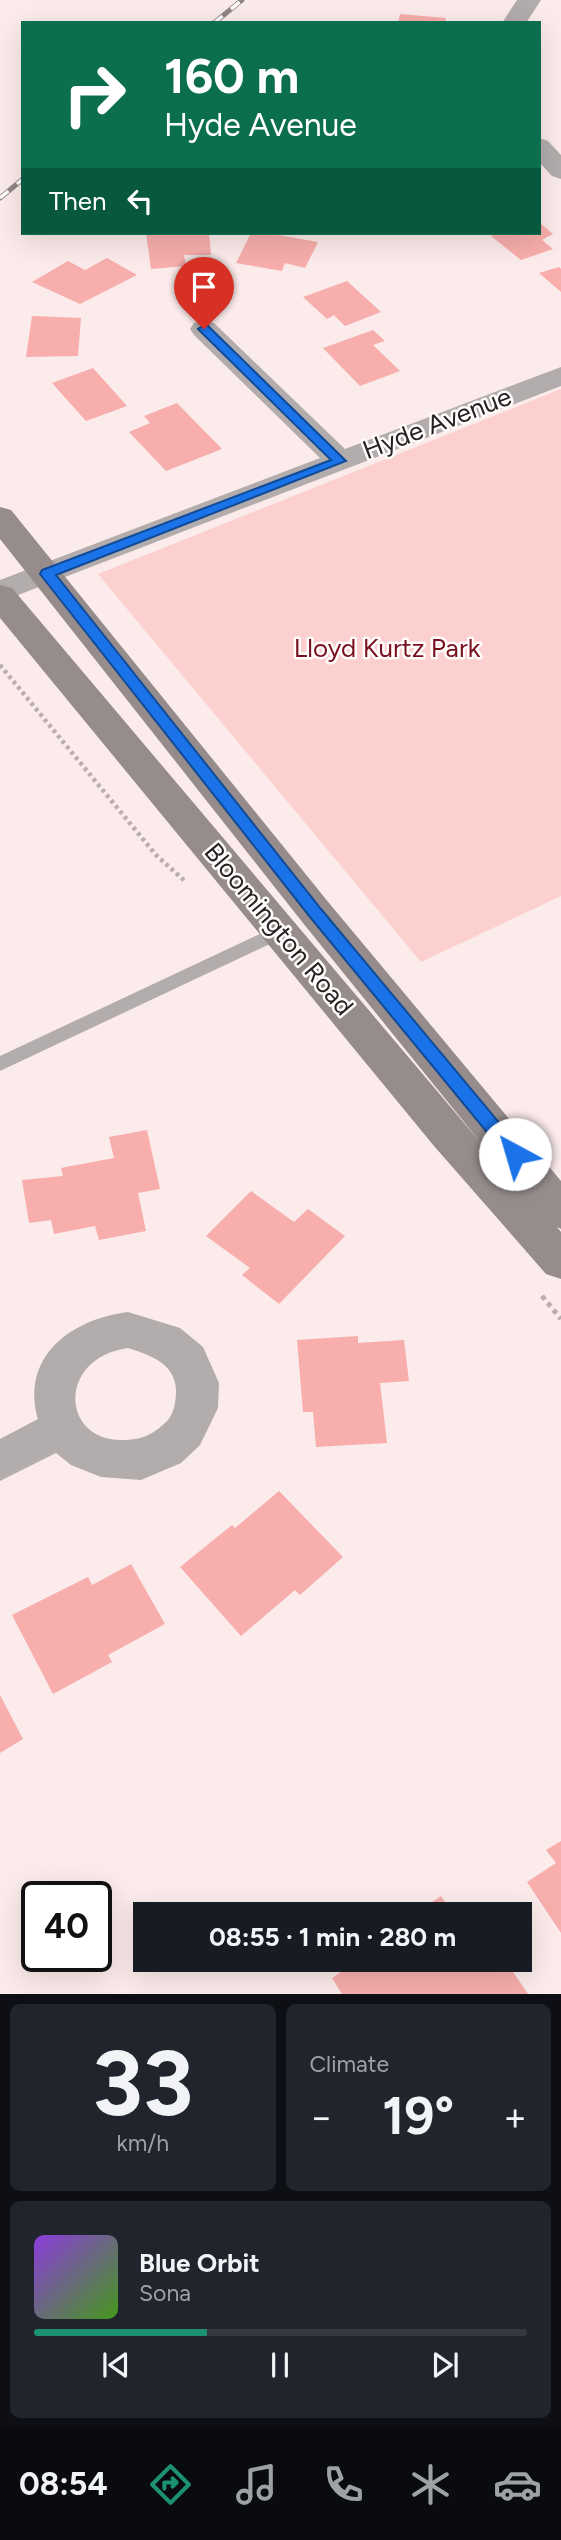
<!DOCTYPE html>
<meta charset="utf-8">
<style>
body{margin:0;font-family:Figtree,sans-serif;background:#20242c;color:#f1f3f6;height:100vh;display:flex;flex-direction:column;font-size:26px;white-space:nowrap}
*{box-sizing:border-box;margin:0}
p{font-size:23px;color:#9ea1a6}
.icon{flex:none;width:38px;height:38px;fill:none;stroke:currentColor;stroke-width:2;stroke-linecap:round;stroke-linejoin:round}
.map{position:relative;height:1994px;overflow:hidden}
.sheet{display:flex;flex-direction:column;gap:10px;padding:10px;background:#0d0f14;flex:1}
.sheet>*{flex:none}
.hud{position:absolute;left:21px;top:21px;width:520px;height:214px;border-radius:0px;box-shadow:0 7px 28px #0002;background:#0b6e4f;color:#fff;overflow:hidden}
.speed{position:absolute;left:21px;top:1881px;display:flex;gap:14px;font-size:35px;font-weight:700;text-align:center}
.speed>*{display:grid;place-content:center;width:91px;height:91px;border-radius:50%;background:#171b24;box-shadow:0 7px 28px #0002;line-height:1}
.speed .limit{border:4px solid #111;border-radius:10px;background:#fff;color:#111}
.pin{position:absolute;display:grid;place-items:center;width:60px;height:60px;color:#fff;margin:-72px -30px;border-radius:50% 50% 50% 0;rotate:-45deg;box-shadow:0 0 7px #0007}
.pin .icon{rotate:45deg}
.me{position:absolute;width:77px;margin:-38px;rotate:321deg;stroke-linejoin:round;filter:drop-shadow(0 0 5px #0008)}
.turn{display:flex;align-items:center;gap:24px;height:147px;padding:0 28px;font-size:32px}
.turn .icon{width:91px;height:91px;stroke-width:2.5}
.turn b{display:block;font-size:49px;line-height:60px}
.then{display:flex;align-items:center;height:66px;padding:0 28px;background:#0003;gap:14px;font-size:26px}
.big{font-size:52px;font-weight:700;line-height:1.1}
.sheet .tile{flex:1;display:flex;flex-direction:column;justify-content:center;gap:10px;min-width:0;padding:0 24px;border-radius:10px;background:#20242c}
.sheet .dial{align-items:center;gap:0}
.dial b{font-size:91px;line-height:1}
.song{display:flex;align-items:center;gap:21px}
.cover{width:84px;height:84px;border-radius:10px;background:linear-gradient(135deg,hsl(270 70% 55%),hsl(100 70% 35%))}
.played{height:7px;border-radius:4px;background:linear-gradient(90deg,#1d9174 35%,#363941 35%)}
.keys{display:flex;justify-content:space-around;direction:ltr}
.heat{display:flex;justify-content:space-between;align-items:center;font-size:38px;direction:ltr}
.sheet .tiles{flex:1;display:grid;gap:10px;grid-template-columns:1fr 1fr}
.tile:last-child{grid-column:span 2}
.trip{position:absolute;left:133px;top:1902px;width:399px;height:70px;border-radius:0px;background:#171b24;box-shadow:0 7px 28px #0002;font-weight:700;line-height:70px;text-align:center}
.dock{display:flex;height:112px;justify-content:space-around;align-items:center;background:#090b0e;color:#9ea1a6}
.dock .icon{width:49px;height:49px}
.dock .current{color:#1d9174}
.dock b{font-size:32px;color:#f1f3f6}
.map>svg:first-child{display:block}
</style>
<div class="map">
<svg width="561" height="1994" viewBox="0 0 561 1994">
<rect width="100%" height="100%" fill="#fbebea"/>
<path fill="#fcd0ce" d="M561,389V896L421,962L98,574Z"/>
<g fill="#f7aeac">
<path d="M400,14L446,18L445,23H398Z"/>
<path d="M539,222L553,234L542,240L553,249L521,260L491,236L499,233H539Z"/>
<path d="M146,233H209L211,255H184L186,266L151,269Z"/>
<path d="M251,233H267L318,242L305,268L285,263L282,271L236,263Z"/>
<path d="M107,258L137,275L80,304L32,282L68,261L85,270Z"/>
<path d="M559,267L561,269V292L539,273Z"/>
<path d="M347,281L381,312L345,326L334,315L327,319L303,297Z"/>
<path d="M32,316L81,318L78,356L26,357Z"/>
<path d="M373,330L385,341L373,345L400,371L360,386L323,348Z"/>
<path d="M93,368L127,406L86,421L52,383Z"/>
<path d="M177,403L222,449L166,471L129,432L150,423L144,416Z"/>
<path d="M147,1130L160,1189L138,1193L146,1231L99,1240L95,1226L54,1234L51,1220L29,1223L22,1180L63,1176L61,1168L114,1158L109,1137Z"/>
<path d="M251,1191L294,1222L308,1209L345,1236L279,1304L242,1275L250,1268L206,1236Z"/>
<path d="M358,1336V1343L404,1340L409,1381L380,1383L387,1443L316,1447L313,1412H303L297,1340Z"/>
<path d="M279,1491L343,1557L300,1595L295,1590L241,1636L180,1567L232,1525L235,1528Z"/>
<path d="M131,1564L165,1624L108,1655L112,1662L53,1694L12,1615L88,1577L92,1585Z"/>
<path d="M0,1695L23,1739L0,1753Z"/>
<path d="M561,1841V1933L527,1882L556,1863L546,1850Z"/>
<path d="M441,1896L453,1914H415Z"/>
<path d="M358,1960H505L528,1994H342L332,1978Z"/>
</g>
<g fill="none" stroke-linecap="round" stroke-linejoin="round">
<path stroke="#baaead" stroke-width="4.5" stroke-dasharray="3.5 3.5" stroke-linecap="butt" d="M0,665L156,855L186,882"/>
<path stroke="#baaead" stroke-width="5" stroke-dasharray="4.5 4.5" stroke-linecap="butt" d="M542,1296L561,1319"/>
<path fill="#b3acac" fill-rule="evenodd" d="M281,924L287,926L290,931L287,936L0,1071V1056Z"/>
<g fill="#b3acac" fill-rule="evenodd">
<path d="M517,0H541L526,23H502Z"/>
<path d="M539,138L548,141L561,155V179L552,176L539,162Z"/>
<path d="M204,321L214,323L345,449L561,367V386L0,602V580L320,458L194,335L190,329L194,323Z"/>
<path d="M128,1312L180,1328L203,1347L219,1383L218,1408L200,1445L181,1463L141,1480L101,1477L71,1465L56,1453L0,1481V1439L38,1419C20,1356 72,1319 128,1312ZM128,1348C153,1356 178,1365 176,1395C175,1405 174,1412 168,1420C153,1435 142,1440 121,1440C61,1440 57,1358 128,1348Z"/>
</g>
<path fill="#968c8c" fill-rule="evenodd" d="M0,507L11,510L329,903L561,1181V1229L557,1227L561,1232V1279L546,1274L434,1146L0,618V585L12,588L481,1143L303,923L0,539Z"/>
<defs>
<g id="rail">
<path d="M214,23L242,0"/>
<path d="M0,198L23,179"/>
</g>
</defs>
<use href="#rail" stroke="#918686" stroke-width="5"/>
<use href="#rail" stroke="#fffcfc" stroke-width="3.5" stroke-dasharray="11" stroke-linecap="butt"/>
</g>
<path fill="#1a73e8" stroke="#114b97" stroke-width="2" d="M204,325L208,326L346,461L56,575L321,909L521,1149L523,1154L521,1159H509L310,917L40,574L42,570L331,460L200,331L198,329Z"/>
<g text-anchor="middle" stroke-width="5" stroke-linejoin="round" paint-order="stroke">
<g font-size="26" fill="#272121" stroke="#fffcfc">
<text transform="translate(437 423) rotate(-21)" y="9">Hyde Avenue</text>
<text transform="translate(279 929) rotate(50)" y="9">Bloomington Road</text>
</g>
<g font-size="26" fill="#79101e" stroke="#fffcfc">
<text x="387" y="657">Lloyd Kurtz Park</text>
</g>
</g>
</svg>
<div class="speed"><div class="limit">40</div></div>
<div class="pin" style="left:204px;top:329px;background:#d93025"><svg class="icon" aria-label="arrive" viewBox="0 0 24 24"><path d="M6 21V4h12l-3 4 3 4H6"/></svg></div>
<svg class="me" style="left:515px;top:1154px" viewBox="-20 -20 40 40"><circle r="19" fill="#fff"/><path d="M0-13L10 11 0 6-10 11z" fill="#1a73e8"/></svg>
<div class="trip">08:55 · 1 min · 280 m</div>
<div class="hud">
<div class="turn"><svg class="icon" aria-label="right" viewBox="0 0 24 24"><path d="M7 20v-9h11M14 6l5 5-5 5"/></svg><div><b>160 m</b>Hyde Avenue</div></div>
<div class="then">Then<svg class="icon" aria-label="left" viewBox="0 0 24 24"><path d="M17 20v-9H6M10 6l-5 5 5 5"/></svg></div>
</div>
</div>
<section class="sheet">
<div class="tiles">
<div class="tile dial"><b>33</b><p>km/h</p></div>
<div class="tile"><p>Climate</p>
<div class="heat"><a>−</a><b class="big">19°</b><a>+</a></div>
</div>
<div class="tile">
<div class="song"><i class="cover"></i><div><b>Blue Orbit</b><p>Sona</p></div></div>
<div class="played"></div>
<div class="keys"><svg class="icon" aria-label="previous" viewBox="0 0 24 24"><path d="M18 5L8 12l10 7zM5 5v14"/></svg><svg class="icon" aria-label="pause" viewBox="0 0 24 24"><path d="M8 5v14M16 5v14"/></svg><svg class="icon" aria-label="next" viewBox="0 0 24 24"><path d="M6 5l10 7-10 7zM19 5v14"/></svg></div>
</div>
</div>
</section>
<nav class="dock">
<b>08:54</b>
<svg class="icon current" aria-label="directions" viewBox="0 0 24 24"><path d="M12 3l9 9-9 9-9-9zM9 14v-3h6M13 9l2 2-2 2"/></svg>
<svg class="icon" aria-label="music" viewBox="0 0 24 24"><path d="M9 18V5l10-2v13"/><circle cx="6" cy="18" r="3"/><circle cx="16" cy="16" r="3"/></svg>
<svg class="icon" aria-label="phone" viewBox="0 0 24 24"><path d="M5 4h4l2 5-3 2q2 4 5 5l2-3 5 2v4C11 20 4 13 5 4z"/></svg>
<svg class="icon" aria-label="climate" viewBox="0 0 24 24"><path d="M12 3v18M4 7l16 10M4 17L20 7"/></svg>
<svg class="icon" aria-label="car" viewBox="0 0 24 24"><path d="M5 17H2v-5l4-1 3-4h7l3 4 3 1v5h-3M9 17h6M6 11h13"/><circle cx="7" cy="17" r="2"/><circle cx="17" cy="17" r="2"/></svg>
</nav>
